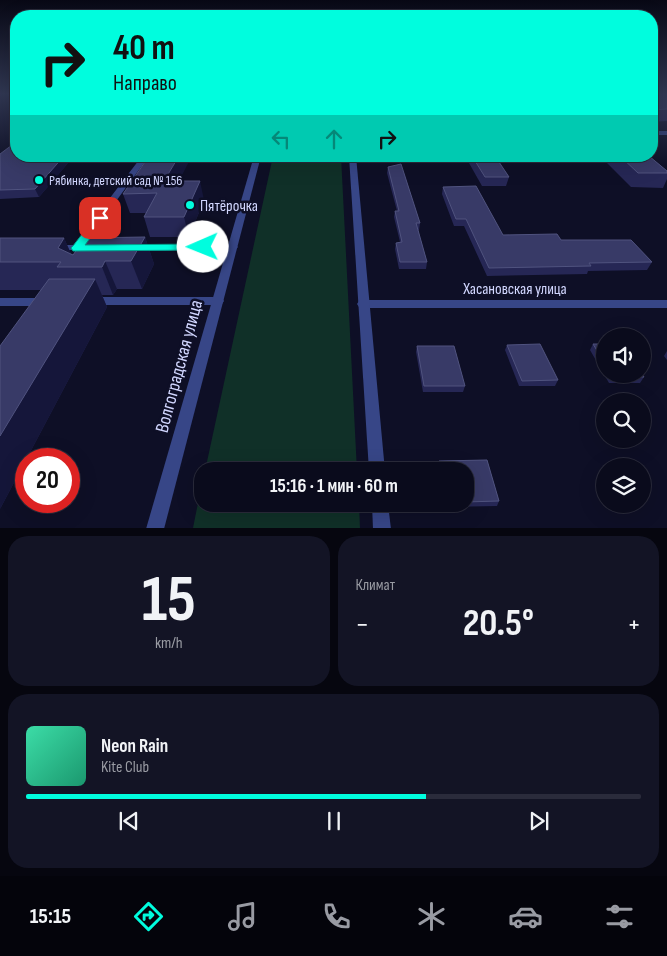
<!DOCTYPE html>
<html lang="ru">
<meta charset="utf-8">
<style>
body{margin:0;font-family:"Sofia Sans Condensed",sans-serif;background:#131425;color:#f1f3f6;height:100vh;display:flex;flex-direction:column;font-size:19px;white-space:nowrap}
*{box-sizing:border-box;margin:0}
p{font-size:16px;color:#999ba3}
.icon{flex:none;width:28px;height:28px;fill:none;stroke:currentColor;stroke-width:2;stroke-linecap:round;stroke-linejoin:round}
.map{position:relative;height:528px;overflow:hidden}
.drawer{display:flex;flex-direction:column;gap:8px;padding:8px;background:#06060f;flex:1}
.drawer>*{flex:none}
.guide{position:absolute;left:10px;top:10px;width:648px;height:152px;border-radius:20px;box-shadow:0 5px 20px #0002,0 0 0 1px #2a2b3b;background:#00fdde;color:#111;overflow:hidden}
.fabs{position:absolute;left:596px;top:328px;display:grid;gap:10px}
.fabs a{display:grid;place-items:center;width:55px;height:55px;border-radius:50%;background:#0a0b1c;box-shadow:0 5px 20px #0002,0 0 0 1px #2a2b3b;font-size:25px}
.speed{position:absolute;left:15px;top:448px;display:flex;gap:10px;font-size:25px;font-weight:700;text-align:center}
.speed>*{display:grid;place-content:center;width:65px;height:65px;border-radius:50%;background:#0a0b1c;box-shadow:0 5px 20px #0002,0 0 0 1px #2a2b3b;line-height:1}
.speed .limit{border:8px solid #d22;background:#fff;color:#111}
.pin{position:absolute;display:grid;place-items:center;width:42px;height:42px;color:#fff;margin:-21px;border-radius:10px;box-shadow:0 2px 8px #0006}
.me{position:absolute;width:55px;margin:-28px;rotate:269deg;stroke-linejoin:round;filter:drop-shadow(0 0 4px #0008)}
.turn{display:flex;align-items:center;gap:18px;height:105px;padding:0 20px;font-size:22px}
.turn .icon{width:65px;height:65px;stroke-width:2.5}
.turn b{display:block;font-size:35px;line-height:42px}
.lanes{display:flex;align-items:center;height:48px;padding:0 20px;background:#0003;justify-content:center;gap:25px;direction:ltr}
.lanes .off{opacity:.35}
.big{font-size:38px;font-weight:700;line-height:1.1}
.drawer .tile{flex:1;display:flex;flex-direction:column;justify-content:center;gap:8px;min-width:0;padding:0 18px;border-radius:20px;background:#131425}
.drawer .dial{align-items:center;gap:0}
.dial b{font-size:65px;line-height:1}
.song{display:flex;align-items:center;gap:15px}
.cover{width:60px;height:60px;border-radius:8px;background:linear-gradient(135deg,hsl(160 70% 55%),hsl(160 70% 35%))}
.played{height:5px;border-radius:2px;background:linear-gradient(90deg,#00fdde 65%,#2a2b3b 65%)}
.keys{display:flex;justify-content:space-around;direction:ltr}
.heat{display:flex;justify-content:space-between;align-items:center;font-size:28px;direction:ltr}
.drawer .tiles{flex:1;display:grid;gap:8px;grid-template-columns:1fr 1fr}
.tile:last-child{grid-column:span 2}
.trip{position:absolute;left:194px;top:462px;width:280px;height:50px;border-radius:20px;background:#0a0b1c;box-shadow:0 5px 20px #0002,0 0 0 1px #2a2b3b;font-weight:700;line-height:50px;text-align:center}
.menu{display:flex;height:80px;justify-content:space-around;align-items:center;background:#04040b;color:#999ba3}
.menu .icon{width:35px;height:35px}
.menu .on{color:#00fdde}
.menu b{font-size:22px;color:#f1f3f6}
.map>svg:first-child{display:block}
</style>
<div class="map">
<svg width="667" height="529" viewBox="0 0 667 529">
<rect width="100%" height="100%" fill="#0e0f26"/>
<g fill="#103028">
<path d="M273,156H341L357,471H205Z"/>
<path d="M202,483V504H359L360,528H193Z"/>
</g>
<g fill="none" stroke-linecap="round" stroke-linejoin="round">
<g fill="#374687" fill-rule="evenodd">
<path d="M142,156H149L84,245L93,246L95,248L93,250H54L52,248L57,245H74Z"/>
<path d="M233,244L236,245L238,247L236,249L134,251L129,248L134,245Z"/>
<path d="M92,297H218L222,298L224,301L222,304L218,305H92L88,304L86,301L88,298Z"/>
<path d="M0,298H45L49,299L51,302L49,305L45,306H0Z"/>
</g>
<g fill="#374687" fill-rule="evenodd">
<rect x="651" y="131" width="16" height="4"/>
<path d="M363,300H667V308H363L359,307L357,304L359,301Z"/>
</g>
<g fill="#374687" fill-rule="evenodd">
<path d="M254,156H261L164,529H146Z"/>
<path d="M349,156H356L385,471H369Z"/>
<path d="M372,504H388L391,529H373Z"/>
</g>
</g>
<g fill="#262755">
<path d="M651,94H667V121L651,122Z"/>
<path d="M0,154L74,156L39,197L0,199Z"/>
<path d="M465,156H495L509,177L506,186H482Z"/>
<path d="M548,156H649L667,171V179L663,188L631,187L603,159H550Z"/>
<path d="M388,167L420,223L419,230H418L427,262L426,269H399L395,249L396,243L400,242L394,217L395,211H397L387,173Z"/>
<path d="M179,181L204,200L189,237H150L144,217L146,213H130L123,194Z"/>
<path d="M443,187L503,235L561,240L652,262L647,270L588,271L587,274L487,276L464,226H454L442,194Z"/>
<path d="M145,237L154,264L142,289H117L113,295H102L107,307L0,509L41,290H0V238H64L71,254L73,255Z"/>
<path d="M593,344H605V374H642L644,377L640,383H609L590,350Z"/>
<path d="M507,345L558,380L555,386H519L505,350Z"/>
<path d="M417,346L465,386L463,392H423L416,352Z"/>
<path d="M667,351V360L664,356Z"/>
<path d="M487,460L499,501L497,506L445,507V504H465V471H438L437,466L439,461Z"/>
</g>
<g fill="#15163a">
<path d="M64,156H74L39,197L35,189Z"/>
<path d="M179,156H192L169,200L164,181Z"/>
<path d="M200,181L204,200L189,237L184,217Z"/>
<path d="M145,237L154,264L142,289L131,261Z"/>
<path d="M64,238L76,265L58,248Z"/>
<path d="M105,261L117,289L113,295L102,267Z"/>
<path d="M95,279L107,307L0,509V436Z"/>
</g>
<g fill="#383a67" stroke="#50537f">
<path d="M651,94H667V109L651,110Z"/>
<path d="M16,142V156H64L35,189L0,190V154Z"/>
<path d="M149,156H179L164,181H200L184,217H144L157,193L123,194Z"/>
<path d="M472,156H495L509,177H485Z"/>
<path d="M620,156H649L667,171V173H638Z"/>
<path d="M401,164L420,223H416L427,262H400L396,243L402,242L395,211H399L388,167Z"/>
<path d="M476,186L503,235L557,234L561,240H631L652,262L589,263L591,266L489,268L466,219H456L443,187Z"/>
<path d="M145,237L131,261H105L102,267H57L61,262H0V238H64L58,248L73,255L85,238Z"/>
<path d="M49,279H95L0,436V346Z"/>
<path d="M540,344L558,380L522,381L507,345Z"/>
<path d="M593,344H605V364Z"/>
<path d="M417,346H454L465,386H424Z"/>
<path d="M611,374H642L644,377H613Z"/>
<path d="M487,460L499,501L465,502V471H441L439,461Z"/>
</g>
<linearGradient id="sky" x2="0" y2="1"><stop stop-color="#080815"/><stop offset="0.56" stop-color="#303752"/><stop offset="1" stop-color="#303752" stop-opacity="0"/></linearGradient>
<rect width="667" height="168" fill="url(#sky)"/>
<path fill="#00fdde" stroke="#00a490" d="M100,215L105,218L85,245L203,244L208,247L203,250L73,251L71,248L73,246L96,216Z"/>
<g fill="#00fdde" stroke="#0e0f26" stroke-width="2">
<circle cx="39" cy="180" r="5"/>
<circle cx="190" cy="205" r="5"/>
</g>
<g text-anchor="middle" stroke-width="5" stroke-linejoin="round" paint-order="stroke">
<g font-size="14" fill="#d2d7ff" stroke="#0e0f26" text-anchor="start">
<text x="49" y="185">Рябинка, детский сад № 156</text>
</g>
<g font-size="16" fill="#d2d7ff" stroke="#0e0f26" text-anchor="start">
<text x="200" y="211">Пятёрочка</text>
</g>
<g font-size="16" fill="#d2d7ff" stroke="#0e0f26">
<text x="515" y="294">Хасановская улица</text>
</g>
<g font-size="19" fill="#d2d7ff" stroke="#0e0f26">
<text transform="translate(178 366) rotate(-75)" y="7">Волгоградская улица</text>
</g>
</g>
</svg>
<div class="fabs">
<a><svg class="icon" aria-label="sound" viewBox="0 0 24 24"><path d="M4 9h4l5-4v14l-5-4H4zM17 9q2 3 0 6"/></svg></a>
<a><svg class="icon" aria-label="search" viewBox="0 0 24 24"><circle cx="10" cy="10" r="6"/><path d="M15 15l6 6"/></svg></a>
<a><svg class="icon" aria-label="layers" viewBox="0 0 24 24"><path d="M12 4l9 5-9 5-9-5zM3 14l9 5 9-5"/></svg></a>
</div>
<div class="speed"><div class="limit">20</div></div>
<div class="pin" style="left:100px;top:218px;background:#d93025"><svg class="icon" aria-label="arrive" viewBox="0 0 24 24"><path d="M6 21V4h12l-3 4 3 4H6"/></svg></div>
<svg class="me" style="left:203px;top:247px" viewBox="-20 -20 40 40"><circle r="19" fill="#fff"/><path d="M0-13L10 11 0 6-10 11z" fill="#00fdde"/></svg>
<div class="trip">15:16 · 1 мин · 60 m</div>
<div class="guide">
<div class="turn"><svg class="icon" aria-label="right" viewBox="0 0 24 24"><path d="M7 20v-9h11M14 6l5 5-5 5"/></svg><div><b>40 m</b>Направо</div></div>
<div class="lanes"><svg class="icon off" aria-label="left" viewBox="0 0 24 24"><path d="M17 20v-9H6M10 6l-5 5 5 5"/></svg><svg class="icon off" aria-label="ahead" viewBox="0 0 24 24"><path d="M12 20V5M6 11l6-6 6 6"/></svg><svg class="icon" aria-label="right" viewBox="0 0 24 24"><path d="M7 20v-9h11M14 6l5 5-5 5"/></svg></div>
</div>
</div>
<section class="drawer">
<div class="tiles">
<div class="tile dial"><b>15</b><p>km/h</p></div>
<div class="tile"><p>Климат</p>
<div class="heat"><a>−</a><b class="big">20.5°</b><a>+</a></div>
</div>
<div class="tile">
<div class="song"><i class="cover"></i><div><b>Neon Rain</b><p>Kite Club</p></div></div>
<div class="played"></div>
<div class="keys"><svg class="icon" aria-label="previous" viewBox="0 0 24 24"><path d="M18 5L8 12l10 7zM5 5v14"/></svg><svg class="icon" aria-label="pause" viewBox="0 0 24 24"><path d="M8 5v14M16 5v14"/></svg><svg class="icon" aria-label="next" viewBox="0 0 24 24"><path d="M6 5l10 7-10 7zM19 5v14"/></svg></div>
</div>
</div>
</section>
<nav class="menu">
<b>15:15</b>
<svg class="icon on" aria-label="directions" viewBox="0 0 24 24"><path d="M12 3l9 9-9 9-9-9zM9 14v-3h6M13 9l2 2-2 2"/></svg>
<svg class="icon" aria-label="music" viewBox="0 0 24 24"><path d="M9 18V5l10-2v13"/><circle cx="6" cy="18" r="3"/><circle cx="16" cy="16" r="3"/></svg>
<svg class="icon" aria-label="phone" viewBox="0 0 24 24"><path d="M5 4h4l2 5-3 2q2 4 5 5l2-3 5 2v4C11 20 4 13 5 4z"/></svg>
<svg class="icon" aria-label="climate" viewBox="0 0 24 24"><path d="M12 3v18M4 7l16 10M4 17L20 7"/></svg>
<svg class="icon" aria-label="car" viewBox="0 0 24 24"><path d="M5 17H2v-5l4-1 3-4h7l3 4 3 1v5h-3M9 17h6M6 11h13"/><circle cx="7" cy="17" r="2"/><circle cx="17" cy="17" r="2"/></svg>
<svg class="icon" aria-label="filters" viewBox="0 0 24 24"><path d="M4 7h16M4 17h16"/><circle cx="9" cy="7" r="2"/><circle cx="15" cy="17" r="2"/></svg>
</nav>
